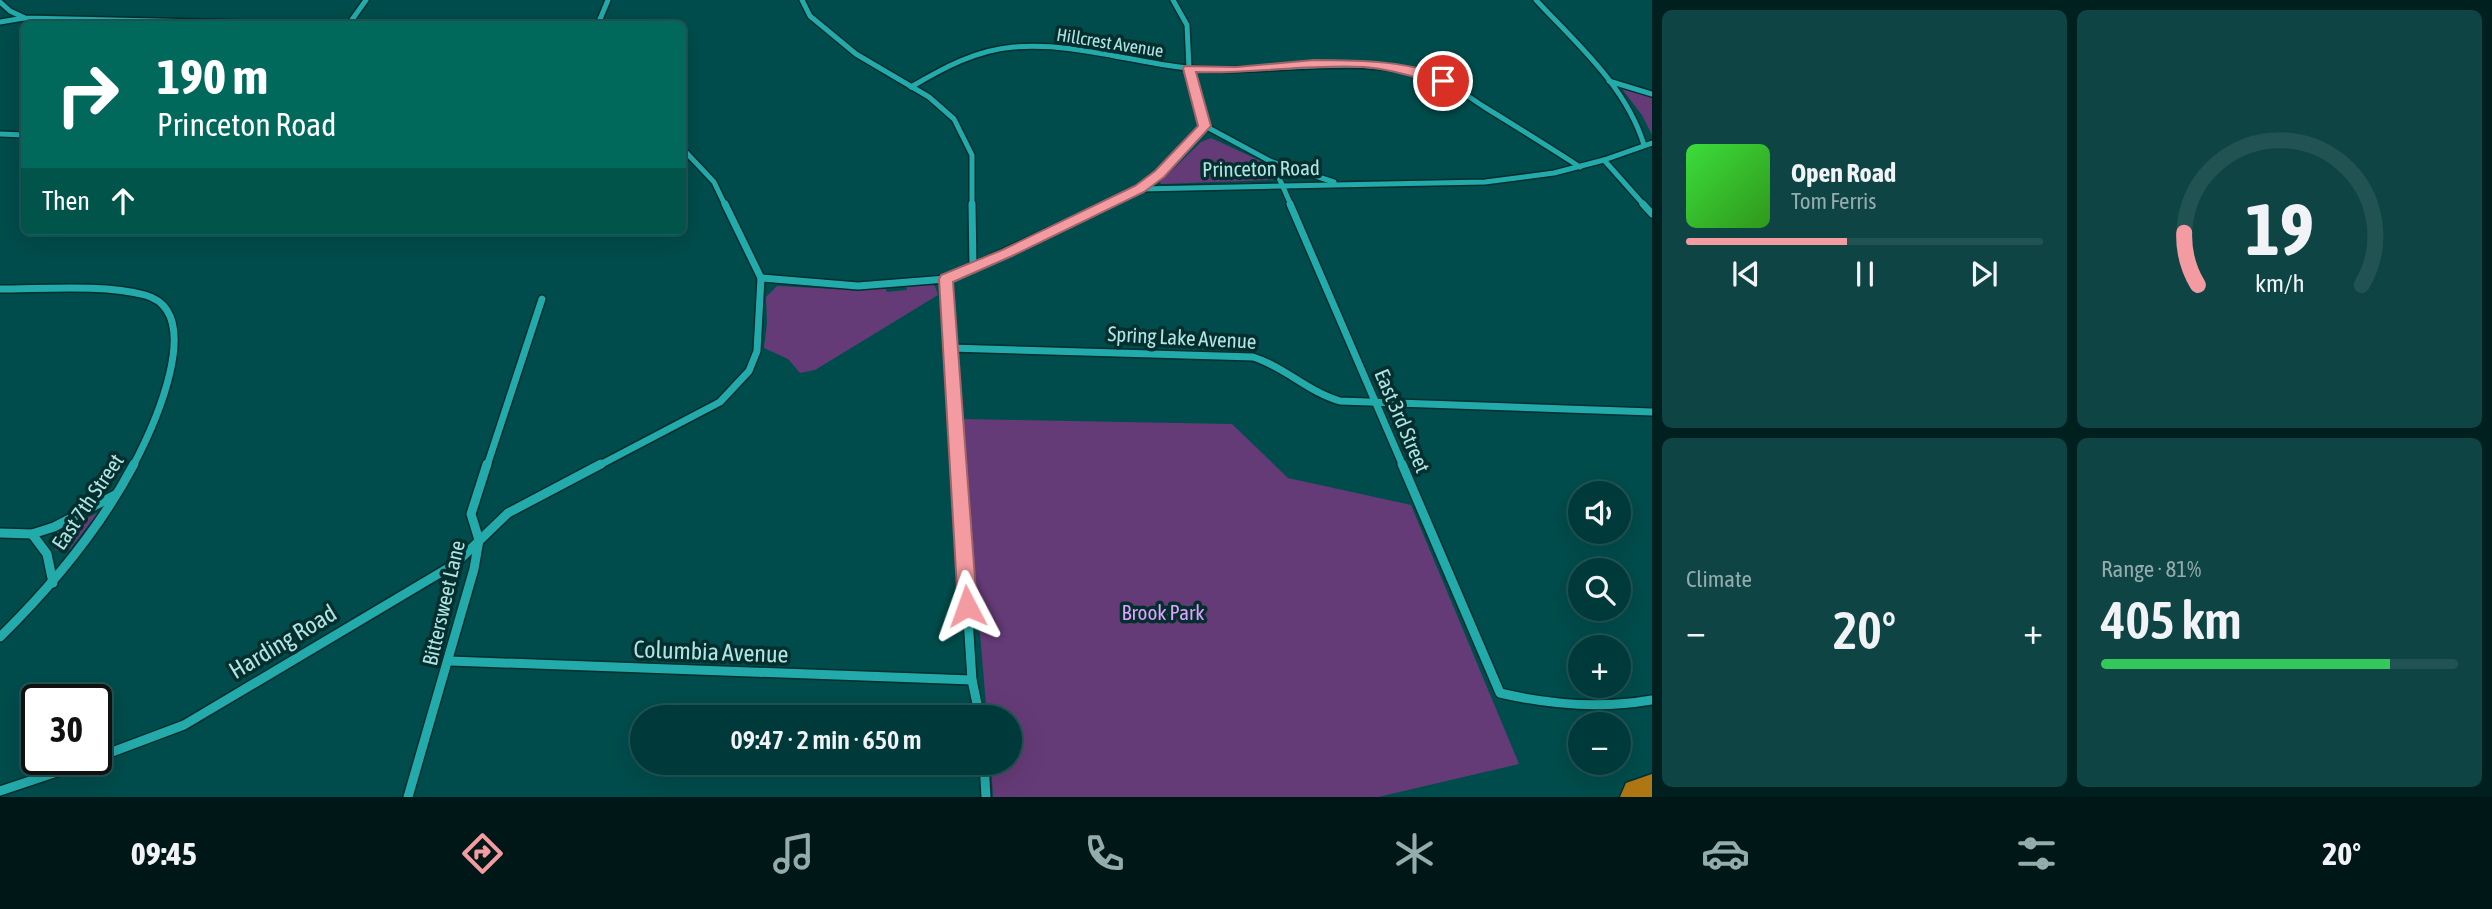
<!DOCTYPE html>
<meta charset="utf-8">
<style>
body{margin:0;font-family:"Asap Condensed",sans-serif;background:#0e4444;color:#f1f3f6;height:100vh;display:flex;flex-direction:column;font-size:26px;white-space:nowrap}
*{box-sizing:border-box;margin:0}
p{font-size:23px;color:#95acae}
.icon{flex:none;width:38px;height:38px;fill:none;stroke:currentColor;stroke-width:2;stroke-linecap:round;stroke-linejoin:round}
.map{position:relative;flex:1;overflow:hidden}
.side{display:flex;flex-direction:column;gap:10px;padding:10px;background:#001f1f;width:840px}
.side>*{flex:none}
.hud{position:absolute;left:21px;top:21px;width:665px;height:214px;border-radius:10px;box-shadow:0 7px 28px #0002,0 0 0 2px #225353;background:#00695c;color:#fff;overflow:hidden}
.buttons{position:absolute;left:1568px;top:481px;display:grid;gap:14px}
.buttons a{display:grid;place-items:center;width:63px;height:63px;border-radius:50%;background:#003939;box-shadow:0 7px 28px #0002,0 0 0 2px #225353;font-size:35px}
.speed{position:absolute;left:21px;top:684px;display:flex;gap:14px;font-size:35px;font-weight:700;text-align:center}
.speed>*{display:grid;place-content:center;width:91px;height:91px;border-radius:50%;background:#003939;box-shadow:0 7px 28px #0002,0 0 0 2px #225353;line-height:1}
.speed .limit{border:4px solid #111;border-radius:10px;background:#fff;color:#111}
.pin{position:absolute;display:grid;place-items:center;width:60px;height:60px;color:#fff;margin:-30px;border:4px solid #fff;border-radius:50%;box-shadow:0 2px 7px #0007}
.me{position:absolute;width:77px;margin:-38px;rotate:356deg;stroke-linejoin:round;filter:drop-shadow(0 0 5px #0008)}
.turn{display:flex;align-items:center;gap:24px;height:147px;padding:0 21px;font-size:32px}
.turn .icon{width:91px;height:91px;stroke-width:2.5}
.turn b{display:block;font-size:49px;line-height:60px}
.then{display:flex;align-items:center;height:66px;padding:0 21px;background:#0003;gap:14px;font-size:26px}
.big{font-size:52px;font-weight:600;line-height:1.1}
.side .tile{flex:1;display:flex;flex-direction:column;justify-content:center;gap:10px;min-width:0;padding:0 24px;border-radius:10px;background:#0e4444}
.side .dial{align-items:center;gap:0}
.dial svg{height:182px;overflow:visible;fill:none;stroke:#225353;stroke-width:7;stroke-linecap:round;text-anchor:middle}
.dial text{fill:#f1f3f6;stroke:none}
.song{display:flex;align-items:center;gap:21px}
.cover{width:84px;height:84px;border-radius:10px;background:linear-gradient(135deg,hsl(120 70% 55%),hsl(110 70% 35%))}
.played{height:7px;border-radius:4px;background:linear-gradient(90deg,#f49aa1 45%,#225353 45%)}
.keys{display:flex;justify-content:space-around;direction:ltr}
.heat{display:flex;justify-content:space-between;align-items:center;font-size:38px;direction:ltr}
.charge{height:10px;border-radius:5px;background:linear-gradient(90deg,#34c759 81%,#225353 0)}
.side .tiles{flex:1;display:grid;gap:10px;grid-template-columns:repeat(2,1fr)}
.trip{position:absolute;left:630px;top:705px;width:392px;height:70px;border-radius:35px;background:#003939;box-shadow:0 7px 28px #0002,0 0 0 2px #225353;font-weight:600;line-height:70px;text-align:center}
.tab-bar{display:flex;height:112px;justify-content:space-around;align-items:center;background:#001717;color:#95acae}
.tab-bar .icon{width:49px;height:49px}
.tab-bar .current{color:#f49aa1}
.tab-bar b{font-size:32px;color:#f1f3f6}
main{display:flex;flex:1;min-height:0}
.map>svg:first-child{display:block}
</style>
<main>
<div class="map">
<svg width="1652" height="797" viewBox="0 0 1652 797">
<rect width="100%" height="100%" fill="#004c4c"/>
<g fill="#653b77">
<path d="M1622,89L1652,97V135L1642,115Z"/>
<path d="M1211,138L1263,162L1268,166L1273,180L1161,184L1160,182L1201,142Z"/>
<path d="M926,283L935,286L938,295L815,370L800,373L788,359L764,348L767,323L766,297L777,286L835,289L885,286L887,292L907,290L906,285Z"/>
<path d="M962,419L1232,424L1288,478L1411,505L1519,764L1378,797H993L991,763H1010V718L987,717Z"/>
<path d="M99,512L70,549L63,552L55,550L52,538L56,533Z"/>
</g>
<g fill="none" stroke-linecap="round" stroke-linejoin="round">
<defs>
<g id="minor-far2">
<path d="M802,0L810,16L856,54L929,97L954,119L972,155V205"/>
<path d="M1536,0C1577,44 1626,86 1644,145"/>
<path d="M0,2L10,11L25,18L289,24"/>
<path d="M0,22L24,18"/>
<path d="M349,24L366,0"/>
<path d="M598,24L608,0"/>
<path d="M1609,81L1652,94"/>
<path d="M911,87C943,68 976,50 1014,47C1073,42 1130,62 1187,68C1272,76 1359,50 1440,80C1456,86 1471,99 1486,108C1517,127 1549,147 1580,167"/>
<path d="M1205,126L1272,162L1334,182"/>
<path d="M0,134L24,135"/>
<path d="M682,148L714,182L725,205"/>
<path d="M1604,160L1644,205"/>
<path d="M1272,162L1291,205"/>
<path d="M1140,189L1178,157L1205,126L1189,68L1187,25L1173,0"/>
<path d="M1106,205L1140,189L1485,182L1554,173L1604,160L1652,143"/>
</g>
<g id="minor-far1">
<path d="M972,204L973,267"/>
<path d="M1290,204L1403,466"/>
<path d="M1643,204L1652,214"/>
<path d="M761,278L858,286L946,279L1109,204"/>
<path d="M946,279L958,466"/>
<path d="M0,289C42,289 105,284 145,295C208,312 152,430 133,466"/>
<path d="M950,348L1253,357C1285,367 1308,392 1340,401L1652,412"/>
<path d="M487,466L542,299"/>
<path d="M598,466L720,402L749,371L757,351L761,278L725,204"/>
</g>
<g id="minor">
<path d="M958,464L972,680L980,718"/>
<path d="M1402,464L1500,693C1551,705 1600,709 1652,700"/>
<path d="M0,533L32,534L54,527L115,495"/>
<path d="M32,534L47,554L53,583"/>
<path d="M0,637C53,585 99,530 134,464"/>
<path d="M450,661L972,680"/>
<path d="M96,758L184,725L455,564L508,513L601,464"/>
<path d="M984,763L986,797"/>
<path d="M0,791L93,760"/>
<path d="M408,797L474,569L479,540L471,514L487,464"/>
</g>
<path id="motorway" d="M1652,774V797H1620L1626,783Z"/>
</defs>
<use href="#minor-far2" stroke="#052e2e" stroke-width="8"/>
<use href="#minor-far1" stroke="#052e2e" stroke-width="10"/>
<use href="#minor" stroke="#052e2e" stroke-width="12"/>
<use href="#motorway" stroke="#052e2e" stroke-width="3"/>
<use href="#minor-far2" stroke="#23abab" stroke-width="5"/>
<use href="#minor-far1" stroke="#23abab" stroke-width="7"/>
<use href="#minor" stroke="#23abab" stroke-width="9"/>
<use href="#motorway" fill="#af7713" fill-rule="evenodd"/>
</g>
<path fill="#f49aa1" stroke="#9f6469" stroke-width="2" d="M1314,60C1349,60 1421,60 1449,81L1443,85C1417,78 1391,69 1364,67C1308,64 1252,74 1196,72L1211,126L1164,177L1144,192L1012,256L953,282L977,606L974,613L967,615L961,613L958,606L939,279L941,275L1002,250L1135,186L1155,171L1198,126L1183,68L1185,66L1236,67Z"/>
<g text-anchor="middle" stroke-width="7" stroke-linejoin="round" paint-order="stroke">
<g font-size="18" fill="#b0e5e4" stroke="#052e2e">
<text transform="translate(1110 43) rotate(9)" y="6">Hillcrest Avenue</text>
</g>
<g font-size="21" fill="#b0e5e4" stroke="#052e2e">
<text transform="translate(1261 169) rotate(-1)" y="7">Princeton Road</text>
<text transform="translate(1182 338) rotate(3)" y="7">Spring Lake Avenue</text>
<text transform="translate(1402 421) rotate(67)" y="7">East 3rd Street</text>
<text transform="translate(88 502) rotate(-56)" y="7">East 7th Street</text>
<text transform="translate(444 603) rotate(-77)" y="7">Bittersweet Lane</text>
</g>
<g font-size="21" fill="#e1a1fe" stroke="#052e2e">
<text x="1163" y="620">Brook Park</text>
</g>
<g font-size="24" fill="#b0e5e4" stroke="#052e2e">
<text transform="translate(283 642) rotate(-31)" y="8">Harding Road</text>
<text transform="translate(711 652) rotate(2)" y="8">Columbia Avenue</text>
</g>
</g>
</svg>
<div class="buttons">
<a><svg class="icon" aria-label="sound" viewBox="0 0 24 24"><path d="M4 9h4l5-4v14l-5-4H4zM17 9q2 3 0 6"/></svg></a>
<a><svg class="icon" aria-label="search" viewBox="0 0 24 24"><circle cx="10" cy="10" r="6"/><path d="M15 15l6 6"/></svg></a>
<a>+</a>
<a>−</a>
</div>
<div class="speed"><div class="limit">30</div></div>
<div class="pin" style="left:1443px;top:81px;background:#d93025"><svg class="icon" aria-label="arrive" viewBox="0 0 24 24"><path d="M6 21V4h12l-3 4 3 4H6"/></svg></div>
<svg class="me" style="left:967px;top:606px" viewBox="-20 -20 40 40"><path d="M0-17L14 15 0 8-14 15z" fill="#f49aa1" stroke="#fff" stroke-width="4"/></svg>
<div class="trip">09:47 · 2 min · 650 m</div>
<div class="hud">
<div class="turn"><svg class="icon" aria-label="right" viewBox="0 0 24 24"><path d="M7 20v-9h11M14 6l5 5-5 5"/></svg><div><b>190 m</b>Princeton Road</div></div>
<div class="then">Then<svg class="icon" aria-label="ahead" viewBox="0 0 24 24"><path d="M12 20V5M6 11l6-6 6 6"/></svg></div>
</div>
</div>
<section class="side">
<div class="tiles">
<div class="tile">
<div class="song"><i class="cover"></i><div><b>Open Road</b><p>Tom Ferris</p></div></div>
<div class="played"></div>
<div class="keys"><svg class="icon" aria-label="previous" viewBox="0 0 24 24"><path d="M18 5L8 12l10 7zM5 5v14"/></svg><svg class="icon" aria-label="pause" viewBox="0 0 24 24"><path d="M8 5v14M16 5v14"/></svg><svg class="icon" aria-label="next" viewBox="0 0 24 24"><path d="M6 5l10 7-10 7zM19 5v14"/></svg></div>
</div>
<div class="tile dial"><svg viewBox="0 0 100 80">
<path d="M14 69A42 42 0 1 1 86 69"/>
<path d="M14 69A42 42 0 0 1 8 46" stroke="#f49aa1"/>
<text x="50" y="56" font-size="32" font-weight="700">19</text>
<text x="50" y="72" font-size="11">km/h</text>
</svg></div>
<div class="tile"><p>Climate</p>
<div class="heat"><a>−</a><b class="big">20°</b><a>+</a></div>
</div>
<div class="tile"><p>Range · 81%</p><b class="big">405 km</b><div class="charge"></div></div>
</div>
</section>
</main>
<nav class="tab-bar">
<b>09:45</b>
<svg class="icon current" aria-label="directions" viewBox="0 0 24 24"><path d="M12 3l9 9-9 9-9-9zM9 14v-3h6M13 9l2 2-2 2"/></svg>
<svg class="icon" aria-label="music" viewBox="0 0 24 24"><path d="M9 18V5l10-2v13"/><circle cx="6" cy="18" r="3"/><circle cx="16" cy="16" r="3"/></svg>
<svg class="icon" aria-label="phone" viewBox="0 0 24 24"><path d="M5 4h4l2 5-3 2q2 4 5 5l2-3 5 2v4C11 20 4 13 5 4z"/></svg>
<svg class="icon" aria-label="climate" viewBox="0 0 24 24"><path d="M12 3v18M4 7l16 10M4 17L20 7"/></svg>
<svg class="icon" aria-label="car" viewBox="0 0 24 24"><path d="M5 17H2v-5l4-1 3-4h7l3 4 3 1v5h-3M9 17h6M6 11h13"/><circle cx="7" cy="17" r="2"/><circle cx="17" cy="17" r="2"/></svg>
<svg class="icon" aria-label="filters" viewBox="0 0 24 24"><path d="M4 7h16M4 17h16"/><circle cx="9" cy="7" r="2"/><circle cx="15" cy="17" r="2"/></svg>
<b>20°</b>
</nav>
